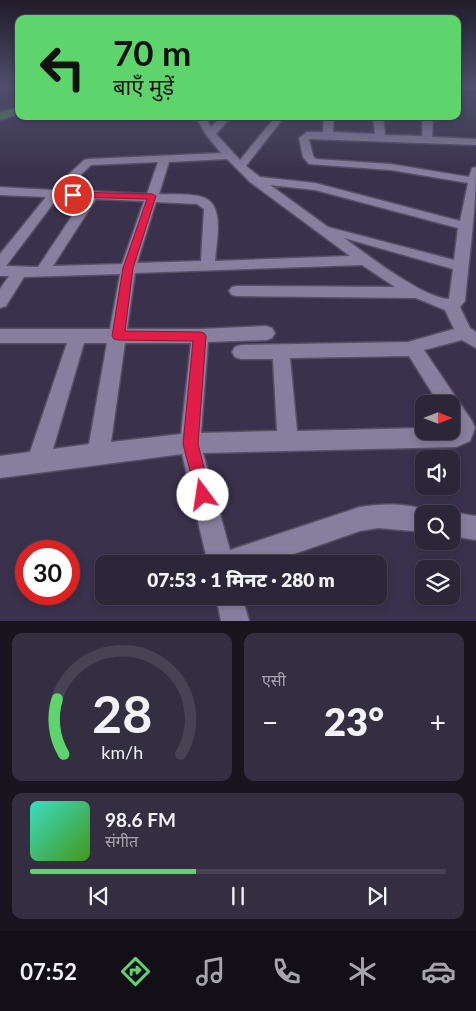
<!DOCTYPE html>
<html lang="hi">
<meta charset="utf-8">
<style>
body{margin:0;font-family:Lato,"Noto Sans Devanagari",sans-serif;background:#342e41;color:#f1f3f6;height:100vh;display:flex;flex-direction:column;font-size:19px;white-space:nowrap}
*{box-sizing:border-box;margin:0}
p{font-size:16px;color:#a6a5ae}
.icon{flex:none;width:28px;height:28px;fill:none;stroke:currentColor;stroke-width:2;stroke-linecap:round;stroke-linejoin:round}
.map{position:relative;height:621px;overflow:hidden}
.details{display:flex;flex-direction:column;gap:12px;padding:12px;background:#18151f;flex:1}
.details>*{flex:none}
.top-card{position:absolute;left:15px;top:15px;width:446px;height:105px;border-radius:10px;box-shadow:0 2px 8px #0003,0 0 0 1px #484353;background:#5dd56c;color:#111;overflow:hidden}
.needle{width:32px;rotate:90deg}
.buttons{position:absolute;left:415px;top:395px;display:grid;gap:10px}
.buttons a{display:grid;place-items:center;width:45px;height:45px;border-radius:10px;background:#2c2639;box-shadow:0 2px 8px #0003,0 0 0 1px #484353;font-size:25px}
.speed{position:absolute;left:15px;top:540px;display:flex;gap:10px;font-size:25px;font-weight:700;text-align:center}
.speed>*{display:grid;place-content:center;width:65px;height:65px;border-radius:50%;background:#2c2639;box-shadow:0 2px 8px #0003,0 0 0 1px #484353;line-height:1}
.speed .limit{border:8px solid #d22;background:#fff;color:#111}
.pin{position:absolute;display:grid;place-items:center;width:42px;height:42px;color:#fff;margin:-21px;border:2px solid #fff;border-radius:50%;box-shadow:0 1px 5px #0007}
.me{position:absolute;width:55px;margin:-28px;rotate:346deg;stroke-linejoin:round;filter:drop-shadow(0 0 4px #0008)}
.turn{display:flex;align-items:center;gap:18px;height:105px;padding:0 15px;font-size:22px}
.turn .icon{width:65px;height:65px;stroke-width:2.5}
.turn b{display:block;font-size:35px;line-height:42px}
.big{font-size:38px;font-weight:800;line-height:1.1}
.details .widget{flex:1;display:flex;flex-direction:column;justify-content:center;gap:8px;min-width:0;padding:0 18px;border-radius:10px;background:#342e41}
.details .dial{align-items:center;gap:0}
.dial svg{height:130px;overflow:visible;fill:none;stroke:#484353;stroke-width:7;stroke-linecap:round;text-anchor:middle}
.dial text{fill:#f1f3f6;stroke:none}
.song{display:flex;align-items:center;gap:15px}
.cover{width:60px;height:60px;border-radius:8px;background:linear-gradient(135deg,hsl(170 70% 55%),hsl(100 70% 35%))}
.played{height:5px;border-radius:2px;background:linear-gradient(90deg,#5dd56c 40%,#484353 40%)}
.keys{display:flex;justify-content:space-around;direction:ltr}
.heat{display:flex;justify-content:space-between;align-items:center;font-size:28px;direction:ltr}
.details .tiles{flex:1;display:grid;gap:12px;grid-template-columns:1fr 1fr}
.widget:last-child{grid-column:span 2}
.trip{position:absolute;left:95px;top:555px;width:292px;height:50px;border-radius:10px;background:#2c2639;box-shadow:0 2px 8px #0003,0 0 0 1px #484353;font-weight:800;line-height:50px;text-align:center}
.dock{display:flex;height:80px;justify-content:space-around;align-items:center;background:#120f17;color:#a6a5ae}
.dock .icon{width:35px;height:35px}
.dock .selected{color:#5dd56c}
.dock b{font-size:22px;color:#f1f3f6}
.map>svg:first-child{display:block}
</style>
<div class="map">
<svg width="476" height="621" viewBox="0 0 476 621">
<rect width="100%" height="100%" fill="#3a324c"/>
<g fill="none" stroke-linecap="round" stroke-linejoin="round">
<defs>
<g id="minor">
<path d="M458,86H476V90L458,89Z"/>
<path d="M195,116H204L211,127L223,116H232L216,134L240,160L276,116H285L246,166L260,177L315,183L460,221L468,183L391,170L309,164L303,157L299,138L307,132H323L324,116H334L333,132L375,134L373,116H383L385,135L422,136L423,116H433L432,137L476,139V145L309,139L313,156L316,159L391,164L469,177L472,168L476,167C476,212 469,256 465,301L460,307L470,328L476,332V348L462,340L424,350L472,421L475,428L470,441L456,447L203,453L230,550L360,507C382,503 411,503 432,512L433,514H424V532L378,528L360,531L265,564H208L182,454L0,478V456L30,452L67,343H0V329H110L120,274L24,277L6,306L0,308V289L9,276H0V254L46,197L0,195V187L52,190L84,160L88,159L221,153L207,136ZM227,159L250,182L350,256L215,261C216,242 226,204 202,197C189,193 172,195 159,194L169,162ZM158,162L147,194L65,190L91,165ZM270,185L315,190L458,228L454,260L328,227ZM58,197L84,198L38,267L6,266ZM96,199L144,201L122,264L53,266ZM156,202L197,204L204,209L201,261L137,263ZM344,238L453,269L449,299C421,297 368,255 344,238ZM362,265L395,287L237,286L232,287L229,291L232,295L237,296L416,298L445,310L454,329L408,342L241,345L235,347L232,352L235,357L241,359H273L277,431L201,433L208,342L266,340L272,338L275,333L272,328L266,326L200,329H127L135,273ZM84,343H107L89,444L53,449ZM125,343H191L181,434L111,442ZM409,356L439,404H451V424L453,427H451V431H424V428L297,431L290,358Z"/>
<path d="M451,512L476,516V540L451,536V514H447Z"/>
<path d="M216,596H242L249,621H221Z"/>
</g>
<path id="major" d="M19,107V114L0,120V112Z"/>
</defs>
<use href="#minor" stroke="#564f65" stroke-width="3"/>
<use href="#major" stroke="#564f65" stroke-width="3"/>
<use href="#minor" fill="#877f9d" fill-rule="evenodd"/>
<use href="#major" fill="#4f9265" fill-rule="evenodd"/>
</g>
<linearGradient id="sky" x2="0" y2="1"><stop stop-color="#201c2a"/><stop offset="0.5" stop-color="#4f4f6c"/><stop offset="1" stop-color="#4f4f6c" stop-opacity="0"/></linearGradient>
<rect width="476" height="173" fill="url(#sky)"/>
<path fill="#e11d48" stroke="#92132f" d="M73,192L152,194L156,196L133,268L125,331L200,332L204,333L206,336L198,444L211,495L209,501L203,503L198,501L183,444L193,341L118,340L114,339L112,336L123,268L147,199L70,197L69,195Z"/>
</svg>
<div class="buttons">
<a><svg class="needle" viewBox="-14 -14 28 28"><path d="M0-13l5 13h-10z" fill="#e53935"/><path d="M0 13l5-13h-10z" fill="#a6a5ae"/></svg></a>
<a><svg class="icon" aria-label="sound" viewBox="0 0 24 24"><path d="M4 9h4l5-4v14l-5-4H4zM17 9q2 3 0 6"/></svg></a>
<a><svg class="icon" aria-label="search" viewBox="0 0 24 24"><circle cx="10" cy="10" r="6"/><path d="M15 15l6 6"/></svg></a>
<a><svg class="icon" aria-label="layers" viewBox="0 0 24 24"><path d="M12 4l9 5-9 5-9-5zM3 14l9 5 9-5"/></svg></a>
</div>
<div class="speed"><div class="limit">30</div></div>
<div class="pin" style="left:73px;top:195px;background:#d93025"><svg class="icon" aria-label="arrive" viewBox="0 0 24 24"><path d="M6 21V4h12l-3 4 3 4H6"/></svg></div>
<svg class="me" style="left:203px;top:495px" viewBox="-20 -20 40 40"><circle r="19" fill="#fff"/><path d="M0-13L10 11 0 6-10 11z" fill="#e11d48"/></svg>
<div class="trip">07:53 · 1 मिनट · 280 m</div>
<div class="top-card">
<div class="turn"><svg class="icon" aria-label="left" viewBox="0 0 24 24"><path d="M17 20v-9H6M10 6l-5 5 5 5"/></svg><div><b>70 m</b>बाएँ मुड़ें</div></div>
</div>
</div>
<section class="details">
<div class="tiles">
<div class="widget dial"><svg viewBox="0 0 100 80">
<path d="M14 69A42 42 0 1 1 86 69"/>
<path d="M14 69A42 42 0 0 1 10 35" stroke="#5dd56c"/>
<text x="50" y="56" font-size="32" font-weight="700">28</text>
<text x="50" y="72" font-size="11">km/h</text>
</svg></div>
<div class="widget"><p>एसी</p>
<div class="heat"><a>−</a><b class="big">23°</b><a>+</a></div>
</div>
<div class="widget">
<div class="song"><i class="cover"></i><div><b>98.6 FM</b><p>संगीत</p></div></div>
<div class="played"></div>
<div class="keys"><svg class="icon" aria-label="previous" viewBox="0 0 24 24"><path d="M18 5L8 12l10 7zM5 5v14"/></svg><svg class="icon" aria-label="pause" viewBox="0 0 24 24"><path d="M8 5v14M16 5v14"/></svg><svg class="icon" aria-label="next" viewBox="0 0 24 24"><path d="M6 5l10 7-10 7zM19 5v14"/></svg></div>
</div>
</div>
</section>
<nav class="dock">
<b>07:52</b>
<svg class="icon selected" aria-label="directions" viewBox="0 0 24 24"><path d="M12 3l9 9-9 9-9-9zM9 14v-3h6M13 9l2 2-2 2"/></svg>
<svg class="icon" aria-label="music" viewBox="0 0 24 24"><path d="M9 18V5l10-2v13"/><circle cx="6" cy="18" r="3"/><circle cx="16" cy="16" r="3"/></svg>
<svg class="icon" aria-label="phone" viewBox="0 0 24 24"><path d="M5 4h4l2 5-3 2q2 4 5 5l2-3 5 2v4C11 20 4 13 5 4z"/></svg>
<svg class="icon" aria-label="climate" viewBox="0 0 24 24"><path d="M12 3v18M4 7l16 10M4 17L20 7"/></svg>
<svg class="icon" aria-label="car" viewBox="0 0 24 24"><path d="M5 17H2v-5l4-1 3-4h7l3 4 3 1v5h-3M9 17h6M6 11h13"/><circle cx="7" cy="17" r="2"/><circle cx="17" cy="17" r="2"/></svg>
</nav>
